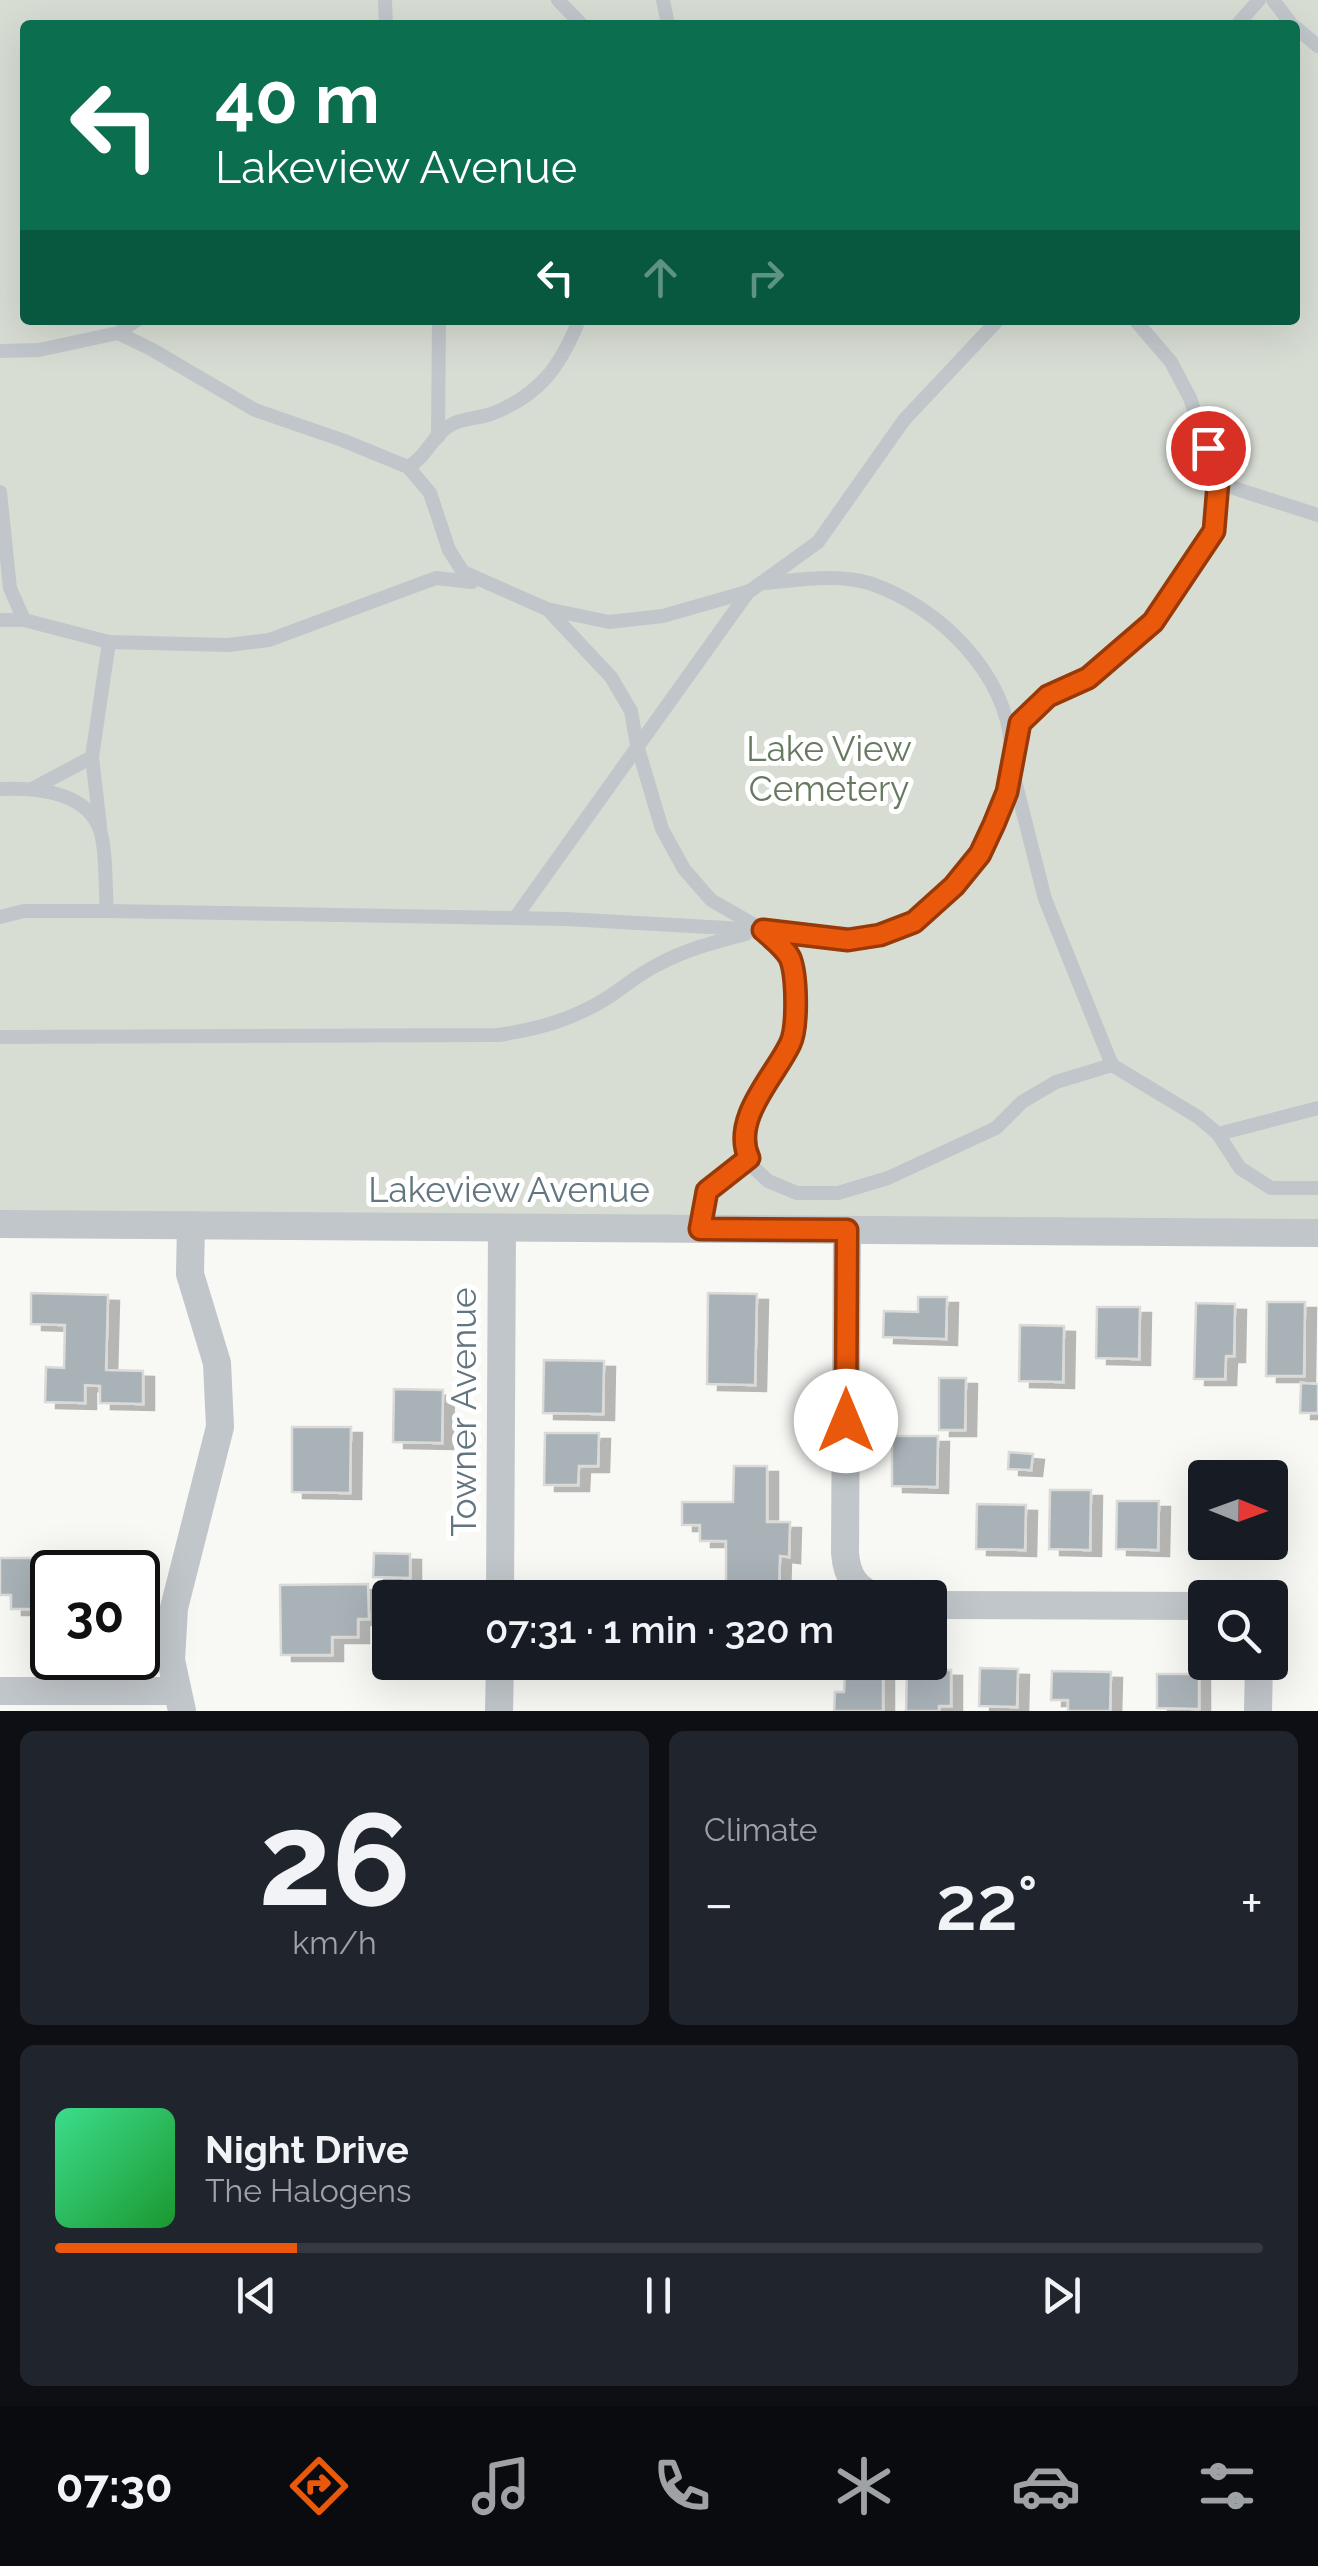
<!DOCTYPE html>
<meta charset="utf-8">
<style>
body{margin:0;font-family:Raleway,sans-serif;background:#20242c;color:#f1f3f6;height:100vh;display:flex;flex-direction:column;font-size:38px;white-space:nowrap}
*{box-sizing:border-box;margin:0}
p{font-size:32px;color:#9ea1a6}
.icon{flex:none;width:55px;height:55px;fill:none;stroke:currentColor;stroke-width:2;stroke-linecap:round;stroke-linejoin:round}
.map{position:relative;height:1711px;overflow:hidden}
.panel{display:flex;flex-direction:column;gap:20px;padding:20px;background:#0d0f14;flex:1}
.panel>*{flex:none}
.banner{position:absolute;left:20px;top:20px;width:1280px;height:305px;border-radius:10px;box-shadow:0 10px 40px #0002;background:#0b6e4f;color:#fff;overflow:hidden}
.needle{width:65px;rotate:91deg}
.tools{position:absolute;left:1188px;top:1460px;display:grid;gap:20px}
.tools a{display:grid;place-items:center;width:100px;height:100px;border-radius:10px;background:#171b24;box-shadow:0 10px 40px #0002;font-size:50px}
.speed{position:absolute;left:30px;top:1550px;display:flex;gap:20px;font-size:50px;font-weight:700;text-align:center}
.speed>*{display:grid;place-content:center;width:130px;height:130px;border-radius:50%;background:#171b24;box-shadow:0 10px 40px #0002;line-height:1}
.speed .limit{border:5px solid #111;border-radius:15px;background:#fff;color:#111}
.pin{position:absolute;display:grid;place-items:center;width:85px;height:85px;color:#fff;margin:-42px;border:5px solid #fff;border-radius:50%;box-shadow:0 2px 10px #0007}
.me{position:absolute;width:110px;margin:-55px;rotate:0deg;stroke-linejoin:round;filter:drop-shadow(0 0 8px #0008)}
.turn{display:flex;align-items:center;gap:35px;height:210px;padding:0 30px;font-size:45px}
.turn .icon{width:130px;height:130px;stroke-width:2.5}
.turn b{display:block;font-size:70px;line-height:85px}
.lanes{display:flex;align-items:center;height:95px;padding:0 30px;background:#0003;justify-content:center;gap:50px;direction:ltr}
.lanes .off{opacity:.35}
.big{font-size:75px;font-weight:600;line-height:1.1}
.panel .card{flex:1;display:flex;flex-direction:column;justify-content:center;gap:15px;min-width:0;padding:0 35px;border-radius:15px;background:#20242c}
.panel .dial{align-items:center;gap:0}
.dial b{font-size:130px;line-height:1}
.song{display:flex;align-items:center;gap:30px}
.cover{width:120px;height:120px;border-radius:15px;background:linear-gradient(135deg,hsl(150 70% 55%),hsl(130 70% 35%))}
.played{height:10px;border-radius:5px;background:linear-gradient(90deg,#ea580c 20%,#363941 20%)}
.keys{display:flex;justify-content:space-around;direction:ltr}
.heat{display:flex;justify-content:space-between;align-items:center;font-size:55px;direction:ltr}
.panel .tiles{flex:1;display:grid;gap:20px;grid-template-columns:1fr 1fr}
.card:last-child{grid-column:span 2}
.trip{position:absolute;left:372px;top:1580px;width:575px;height:100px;border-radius:10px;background:#171b24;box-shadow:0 10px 40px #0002;font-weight:600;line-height:100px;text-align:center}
.dock{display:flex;height:160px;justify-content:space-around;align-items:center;background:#090b0e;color:#9ea1a6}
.dock .icon{width:70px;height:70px}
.dock .current{color:#ea580c}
.dock b{font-size:45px;color:#f1f3f6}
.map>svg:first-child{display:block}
</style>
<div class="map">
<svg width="1318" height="1711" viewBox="0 0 1318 1711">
<defs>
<filter id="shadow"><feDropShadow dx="11" dy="6" stdDeviation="0" flood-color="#0004"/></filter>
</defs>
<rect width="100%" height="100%" fill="#f8f8f5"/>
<path fill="#d8ddd4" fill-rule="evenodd" d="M0,0H1318V1220L0,1215ZM25,25H1295V320H25Z"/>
<g fill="#a8b2b7" stroke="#dadad8" stroke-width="2.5" filter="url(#shadow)">
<path d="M31,1293L108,1295L106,1370L143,1371V1404L100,1403V1386L85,1385V1403L45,1402L46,1367L64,1368L65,1325L31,1324Z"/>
<path d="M708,1293L757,1294L755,1385L707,1384Z"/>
<path d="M918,1297H947L946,1339L883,1337L884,1311L918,1312Z"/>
<path d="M1267,1302H1305L1304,1376H1266Z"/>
<path d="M1196,1303L1235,1304L1234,1356H1226L1225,1379H1194Z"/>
<path d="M1097,1307H1140L1139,1359L1096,1358Z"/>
<path d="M1020,1325L1064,1326L1063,1382L1019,1381Z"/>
<path d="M544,1360L604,1361L603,1414L543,1413Z"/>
<path d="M939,1378H966L965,1430H939Z"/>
<path d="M1301,1383L1318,1384V1413H1300Z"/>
<path d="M394,1389L443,1390L442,1443L393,1442Z"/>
<path d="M292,1427H351L350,1493L292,1492Z"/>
<path d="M545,1433H599L598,1466H579L578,1485H544Z"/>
<path d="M892,1436H938L937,1487L892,1486Z"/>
<path d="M1009,1452L1033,1454L1031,1470L1008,1469Z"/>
<path d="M734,1466H767V1522H790L789,1557L780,1556L779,1589H726V1541H700V1525H682V1502H733Z"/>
<path d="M1050,1490H1091L1090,1550L1049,1549Z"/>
<path d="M1117,1501H1159L1158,1550L1116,1549Z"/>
<path d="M977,1504L1026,1505L1025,1550L976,1549Z"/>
<path d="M1190,1510H1205V1542H1233V1550H1189Z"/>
<path d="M374,1553L410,1554V1578L373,1577Z"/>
<path d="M0,1558H102V1572H52V1609H11V1595H0Z"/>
<path d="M368,1584L369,1619H358V1637H332V1655H281L280,1585Z"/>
<path d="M980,1668L1018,1669L1017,1707L979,1706Z"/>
<path d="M845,1669L883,1670V1711H834L835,1692H844Z"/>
<path d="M907,1669L951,1670V1706H939V1711H906Z"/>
<path d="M1052,1671L1111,1672L1110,1711H1068V1700H1051Z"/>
<path d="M1157,1674H1199V1709L1157,1708Z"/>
</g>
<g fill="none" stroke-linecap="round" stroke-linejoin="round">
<g stroke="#c1c6ca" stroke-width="14">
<path d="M385,0L386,25"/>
<path d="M558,0L582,25"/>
<path d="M663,0L668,25"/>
<path d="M1273,0L1292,25"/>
<path d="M1237,25L1259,0"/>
<path d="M1295,27L1318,46"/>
<path d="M118,333L151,349L255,410L342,440L408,467L430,493L449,550L463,572L547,609L609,622L663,616L750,591L818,542L904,420L998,320"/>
<path d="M0,351L39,350L118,333L137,320"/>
<path d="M438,437L439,320"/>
<path d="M408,467C426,457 431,439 446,428C459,418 476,419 491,414C540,395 560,367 579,320"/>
<path d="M1218,483L1318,515"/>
<path d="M0,492L10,588L24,620"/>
<path d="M765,583C800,580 838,573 872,584C939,607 1007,674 1011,747"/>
<path d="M551,613L611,677L631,711L637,745L662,829L684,869L711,900L763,930L789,955L795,983L792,1041L756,1094L744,1146L753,1167L768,1181L797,1193H838L888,1178L996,1128L1022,1102L1056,1082L1112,1065"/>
<path d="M0,620H24L109,642L228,645L269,640L436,578L472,582"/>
<path d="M92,757L100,826"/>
<path d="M1013,773L1045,899L1112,1065L1198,1117L1218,1134L1240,1168L1271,1188H1318"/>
<path d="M34,788L92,757L109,642"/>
<path d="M0,789C33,788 81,790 98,825C107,843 105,889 107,911H24L0,917"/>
<path d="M107,911L566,919L763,930L848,940L880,935L914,922L941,899L979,854L1007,792L1020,723L1048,696L1087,678L1153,622L1214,531L1218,483L1190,398L1171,362L1135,320"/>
<path d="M515,918L749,591"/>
<path d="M0,1037L498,1035C537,1029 573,1020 607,998C624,987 640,973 659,964C687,949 715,942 746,934"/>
<path d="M1218,1134L1318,1108"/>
<path d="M701,1229L707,1191L749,1158"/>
</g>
<g stroke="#c1c6ca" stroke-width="28">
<path d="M0,1224L1318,1233"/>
<path d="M847,1230L845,1553C847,1577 855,1588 877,1598"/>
<path d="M500,1598L502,1228"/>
<path d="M930,1605L1205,1606"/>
<path d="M0,1691H176"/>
<path d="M182,1711L171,1660L174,1608L220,1427L217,1363L190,1274L191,1225"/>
<path d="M499,1711L500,1662"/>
<path d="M1258,1711L1259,1662"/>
</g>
</g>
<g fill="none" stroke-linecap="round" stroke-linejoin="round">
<defs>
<path id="route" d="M846,1421L847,1230L700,1229L707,1191L749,1158C731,1119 775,1076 790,1044C798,1028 797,975 790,958C785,948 772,938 763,930L848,940L880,935L914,922L954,886L980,854L994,824L1007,792L1020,723L1048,696L1088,678L1153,622L1214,531L1218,483L1208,448"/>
</defs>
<use href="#route" stroke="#983908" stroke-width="25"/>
<use href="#route" stroke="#ea580c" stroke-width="18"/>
</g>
<g text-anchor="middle" stroke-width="10" stroke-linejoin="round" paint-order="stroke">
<g font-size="35" fill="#677961" stroke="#fff">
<text x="829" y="761">Lake View<tspan x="829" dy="40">Cemetery</tspan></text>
</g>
<g font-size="35" fill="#627681" stroke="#fff">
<text x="509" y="1202">Lakeview Avenue</text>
<text transform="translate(464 1412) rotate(-90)" y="12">Towner Avenue</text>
</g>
</g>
</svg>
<div class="tools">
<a><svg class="needle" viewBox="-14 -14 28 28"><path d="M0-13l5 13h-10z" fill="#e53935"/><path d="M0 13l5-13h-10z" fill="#9ea1a6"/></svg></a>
<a><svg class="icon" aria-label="search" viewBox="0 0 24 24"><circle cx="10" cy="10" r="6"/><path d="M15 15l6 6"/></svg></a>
</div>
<div class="speed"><div class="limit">30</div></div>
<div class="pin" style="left:1208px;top:448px;background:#d93025"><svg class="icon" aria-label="arrive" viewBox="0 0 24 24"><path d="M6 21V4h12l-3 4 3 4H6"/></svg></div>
<svg class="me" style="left:846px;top:1421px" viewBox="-20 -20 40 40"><circle r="19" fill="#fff"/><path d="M0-13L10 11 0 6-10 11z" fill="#ea580c"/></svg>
<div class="trip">07:31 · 1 min · 320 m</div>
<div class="banner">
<div class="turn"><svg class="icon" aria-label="left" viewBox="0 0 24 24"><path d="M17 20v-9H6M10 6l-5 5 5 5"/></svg><div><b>40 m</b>Lakeview Avenue</div></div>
<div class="lanes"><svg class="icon" aria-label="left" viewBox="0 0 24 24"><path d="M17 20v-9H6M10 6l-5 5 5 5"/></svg><svg class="icon off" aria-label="ahead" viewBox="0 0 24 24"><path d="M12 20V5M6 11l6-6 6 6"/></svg><svg class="icon off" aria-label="right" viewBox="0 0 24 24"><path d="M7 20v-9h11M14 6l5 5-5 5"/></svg></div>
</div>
</div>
<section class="panel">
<div class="tiles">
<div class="card dial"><b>26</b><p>km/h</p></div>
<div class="card"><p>Climate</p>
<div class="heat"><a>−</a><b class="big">22°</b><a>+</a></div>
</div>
<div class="card">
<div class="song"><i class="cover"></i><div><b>Night Drive</b><p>The Halogens</p></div></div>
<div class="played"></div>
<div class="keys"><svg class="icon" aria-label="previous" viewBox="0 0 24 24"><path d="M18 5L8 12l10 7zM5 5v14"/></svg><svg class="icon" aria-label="pause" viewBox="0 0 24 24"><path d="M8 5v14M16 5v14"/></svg><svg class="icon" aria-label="next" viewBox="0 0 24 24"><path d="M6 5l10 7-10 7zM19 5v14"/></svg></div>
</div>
</div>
</section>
<nav class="dock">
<b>07:30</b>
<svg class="icon current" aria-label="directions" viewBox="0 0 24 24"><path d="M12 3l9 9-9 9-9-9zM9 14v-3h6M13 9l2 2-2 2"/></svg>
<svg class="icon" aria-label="music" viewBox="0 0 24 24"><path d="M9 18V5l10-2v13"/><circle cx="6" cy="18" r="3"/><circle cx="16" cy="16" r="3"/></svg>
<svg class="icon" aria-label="phone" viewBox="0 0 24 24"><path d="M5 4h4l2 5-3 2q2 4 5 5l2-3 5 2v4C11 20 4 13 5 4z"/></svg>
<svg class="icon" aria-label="climate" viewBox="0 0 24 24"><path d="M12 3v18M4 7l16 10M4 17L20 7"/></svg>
<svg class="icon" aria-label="car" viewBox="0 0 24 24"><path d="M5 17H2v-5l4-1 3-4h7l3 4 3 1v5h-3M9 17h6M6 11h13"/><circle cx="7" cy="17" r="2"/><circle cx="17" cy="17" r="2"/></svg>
<svg class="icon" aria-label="filters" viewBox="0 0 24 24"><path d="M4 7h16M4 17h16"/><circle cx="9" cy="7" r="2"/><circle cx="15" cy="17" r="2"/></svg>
</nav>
